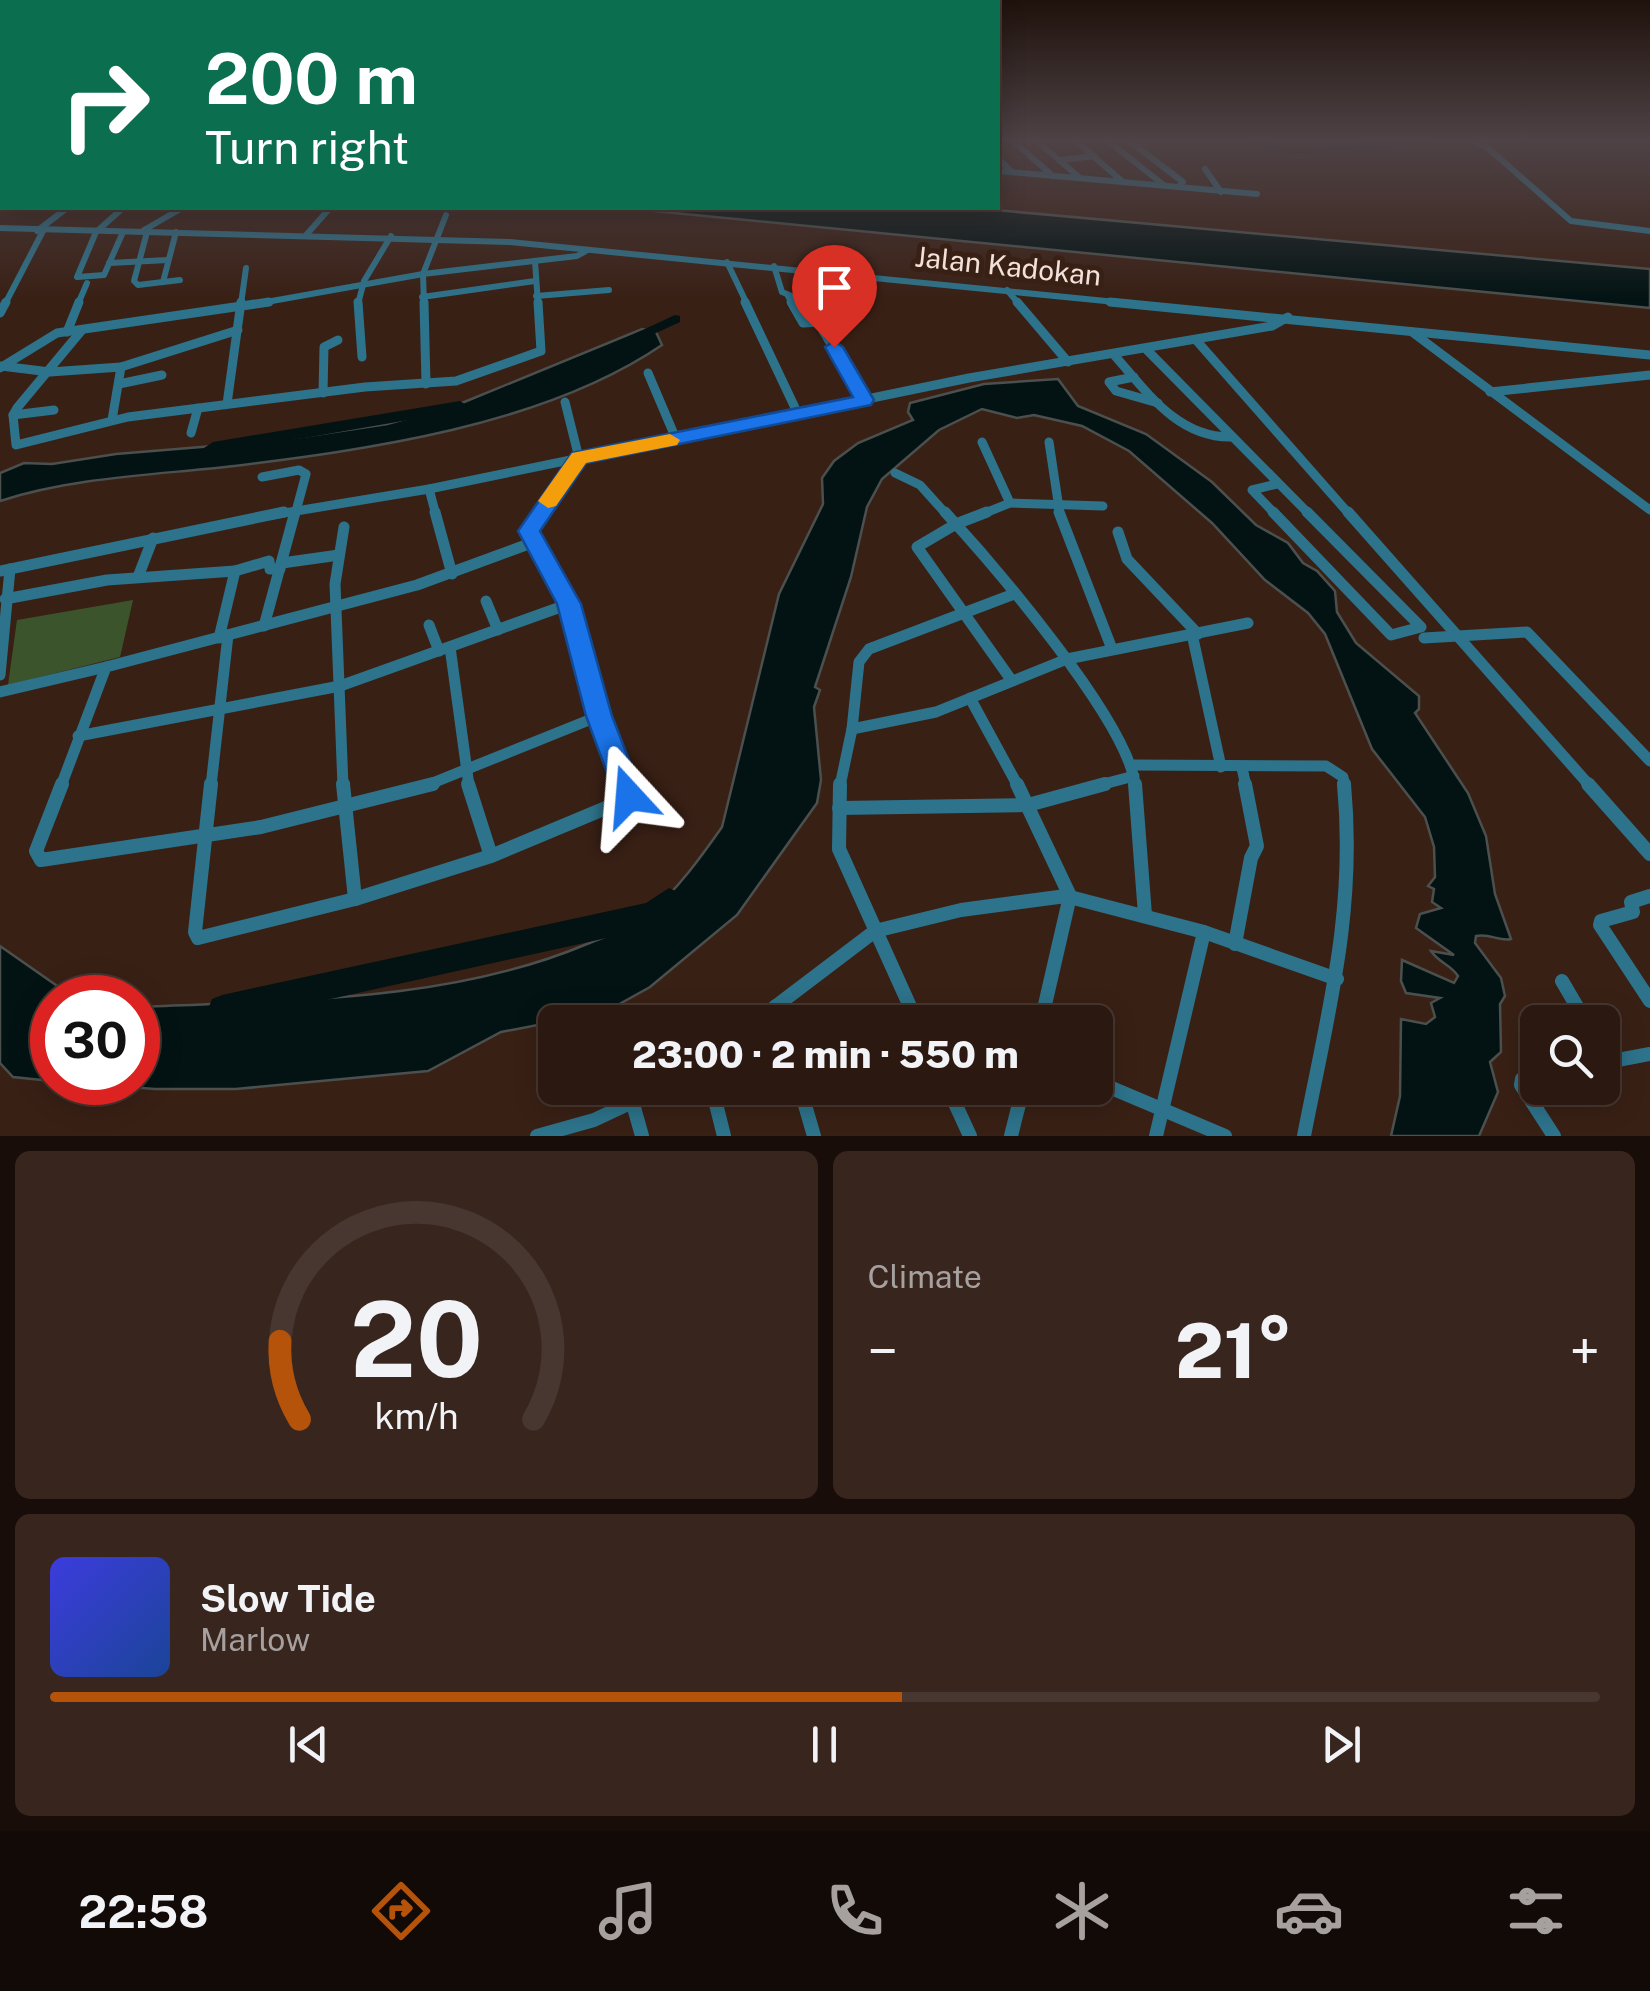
<!DOCTYPE html>
<meta charset="utf-8">
<style>
body{margin:0;font-family:"Public Sans",sans-serif;background:#37251e;color:#f1f3f6;height:100vh;display:flex;flex-direction:column;font-size:38px;white-space:nowrap}
*{box-sizing:border-box;margin:0}
p{font-size:32px;color:#a6a09f}
.icon{flex:none;width:55px;height:55px;fill:none;stroke:currentColor;stroke-width:2;stroke-linecap:round;stroke-linejoin:round}
.map{position:relative;height:1136px;overflow:hidden}
.side{display:flex;flex-direction:column;gap:15px;padding:15px;background:#180d09;flex:1}
.side>*{flex:none}
.banner{position:absolute;left:0px;top:0px;width:1000px;height:210px;box-shadow:0 5px 25px #0003,0 0 0 2px #473730;background:#0b6e4f;color:#fff;overflow:hidden}
.buttons{position:absolute;left:1520px;top:1005px;display:grid;gap:20px}
.buttons a{display:grid;place-items:center;width:100px;height:100px;border-radius:15px;background:#2b1810;box-shadow:0 5px 25px #0003,0 0 0 2px #473730;font-size:50px}
.speed{position:absolute;left:30px;top:975px;display:flex;gap:20px;font-size:50px;font-weight:700;text-align:center}
.speed>*{display:grid;place-content:center;width:130px;height:130px;border-radius:50%;background:#2b1810;box-shadow:0 5px 25px #0003,0 0 0 2px #473730;line-height:1}
.speed .limit{border:15px solid #d22;background:#fff;color:#111}
.pin{position:absolute;display:grid;place-items:center;width:85px;height:85px;color:#fff;margin:-102px -42px;border-radius:50% 50% 50% 0;rotate:-45deg;box-shadow:0 0 10px #0007}
.pin .icon{rotate:45deg}
.me{position:absolute;width:110px;margin:-55px;rotate:341deg;stroke-linejoin:round;filter:drop-shadow(0 0 8px #0008)}
.turn{display:flex;align-items:center;gap:35px;height:210px;padding:0 40px;font-size:45px}
.turn .icon{width:130px;height:130px;stroke-width:2.5}
.turn b{display:block;font-size:70px;line-height:85px}
.big{font-size:75px;font-weight:800;line-height:1.1}
.side .tile{flex:1;display:flex;flex-direction:column;justify-content:center;gap:15px;min-width:0;padding:0 35px;border-radius:15px;background:#37251e}
.side .dial{align-items:center;gap:0}
.dial svg{height:260px;overflow:visible;fill:none;stroke:#473730;stroke-width:7;stroke-linecap:round;text-anchor:middle}
.dial text{fill:#f1f3f6;stroke:none}
.song{display:flex;align-items:center;gap:30px}
.cover{width:120px;height:120px;border-radius:15px;background:linear-gradient(135deg,hsl(240 70% 55%),hsl(220 70% 35%))}
.played{height:10px;border-radius:5px;background:linear-gradient(90deg,#b45309 55%,#473730 55%)}
.keys{display:flex;justify-content:space-around;direction:ltr}
.heat{display:flex;justify-content:space-between;align-items:center;font-size:55px;direction:ltr}
.side .tiles{flex:1;display:grid;gap:15px;grid-template-columns:1fr 1fr}
.tile:last-child{grid-column:span 2}
.trip{position:absolute;left:538px;top:1005px;width:575px;height:100px;border-radius:15px;background:#2b1810;box-shadow:0 5px 25px #0003,0 0 0 2px #473730;font-weight:800;line-height:100px;text-align:center}
.menu{display:flex;height:160px;justify-content:space-around;align-items:center;background:#110a06;color:#a6a09f}
.menu .icon{width:70px;height:70px}
.menu .on{color:#b45309}
.menu b{font-size:45px;color:#f1f3f6}
.map>svg:first-child{display:block}
</style>
<div class="map">
<svg width="1650" height="1136" viewBox="0 0 1650 1136">
<rect width="100%" height="100%" fill="#392015"/>
<path fill="#3c542c" d="M133,600L120,657L8,685L17,620Z"/>
<g fill="#031313" stroke="#4b504e" stroke-width="2.5">
<path d="M623,208H973L1650,269V308Z"/>
<path d="M642,329L656,332L662,345C543,426 366,450 225,467C151,475 71,478 0,501V473L24,463L52,464L116,454L275,441L387,424L457,405Z"/>
<path d="M1058,379L1078,406L1146,434L1212,482L1256,525L1288,543L1303,563L1317,571L1335,591L1337,612L1356,643L1419,696V709L1415,713L1468,793L1486,836L1495,894L1511,939C1500,942 1490,933 1476,936L1475,943L1501,978L1505,996L1500,1004L1501,1052L1490,1062L1498,1092L1479,1136H1391L1400,1096L1401,1019L1426,1024L1435,1017L1431,1003L1440,998L1406,993L1401,981L1402,960L1454,983L1458,976C1450,964 1439,963 1431,951L1454,955L1416,928L1420,914L1441,908L1432,902L1434,889L1428,886L1435,877L1434,847L1425,817L1372,749L1325,634L1308,613L1265,580L1212,523L1129,451L1082,426L1034,415L1017,418L982,409L939,430L882,479L867,507L851,577L815,687L820,690L814,707L821,780L817,803L737,915L650,987L605,1012L501,1032L428,1071L236,1089H155L75,1083L138,1082V1007C286,1000 447,1003 587,944C607,936 632,928 649,914C677,890 701,857 722,827L779,594L823,504L822,478L834,461L858,443L913,420L908,412L910,403L984,384Z"/>
<path d="M0,946L73,997L52,998V1081L13,1077L0,1063Z"/>
</g>
<g fill="none" stroke-linecap="round" stroke-linejoin="round">
<g fill="#031313" fill-rule="evenodd">
<path d="M1240,140C1259,139 1276,147 1294,147C1341,149 1388,138 1435,140L1429,143L1292,154Z"/>
<path d="M675,315L680,316V322L632,344H622L619,341Z"/>
<path d="M460,401L468,406L466,410L213,454L204,448L213,442Z"/>
<path d="M669,888L678,892L682,901L678,910L652,928L222,1023L212,1019L208,1009L212,999L222,995L646,903Z"/>
</g>
<g stroke="#2d738b" stroke-width="6">
<path d="M1012,140L1053,176"/>
<path d="M1036,140L1080,178"/>
<path d="M1075,140L1123,182"/>
<path d="M1107,140L1165,186"/>
<path d="M1128,140L1183,182L1179,186"/>
<path d="M1472,140L1488,148L1571,221L1650,231"/>
<path d="M998,158L1012,172"/>
<path d="M1061,160L1095,156"/>
<path d="M1205,169L1221,192"/>
<path d="M998,171L1257,194"/>
<path d="M123,208L96,232L77,277L104,275L123,232"/>
<path d="M0,228L510,242L1136,304"/>
<path d="M144,230L182,208"/>
<path d="M37,231L67,208"/>
<path d="M147,232L134,281L138,285L163,282L176,232"/>
<path d="M307,234L330,208"/>
<path d="M535,261L538,304"/>
<path d="M727,262L747,304"/>
<path d="M109,263L168,260"/>
<path d="M774,266L782,292L811,304"/>
<path d="M163,282L180,280"/>
<path d="M1007,290L1019,304"/>
<path d="M536,296L609,290"/>
<path d="M788,296L792,304"/>
<path d="M422,297L535,281"/>
<path d="M5,304L43,231"/>
<path d="M78,304L87,283"/>
<path d="M241,304L246,268"/>
<path d="M255,304L423,274L577,256L586,251"/>
<path d="M358,304L364,281L391,236"/>
<path d="M424,304L423,274L446,215"/>
</g>
<g stroke="#2d738b" stroke-width="9">
<path d="M358,302L362,357"/>
<path d="M424,302L426,384"/>
<path d="M745,302L798,414"/>
<path d="M791,302L803,323L820,322"/>
<path d="M806,302L864,400"/>
<path d="M1017,302L1068,362"/>
<path d="M1110,302L1650,355"/>
<path d="M0,313L6,302"/>
<path d="M82,330L17,408L13,415L16,445L128,417L365,387L456,381L541,351L538,302"/>
<path d="M67,332L79,302"/>
<path d="M1412,332L1650,510"/>
<path d="M1196,340L1350,515"/>
<path d="M1146,349L1310,515"/>
<path d="M1115,356C1147,392 1178,438 1231,437"/>
<path d="M1,366L50,372L121,367L112,420"/>
<path d="M121,367L238,330"/>
<path d="M0,368L57,333L269,302"/>
<path d="M648,373L676,439"/>
<path d="M1134,377L1109,382L1116,391L1158,403"/>
<path d="M119,384L162,375"/>
<path d="M1490,392L1650,375"/>
<path d="M323,393L324,347L338,340"/>
<path d="M227,404L241,302"/>
<path d="M13,415L54,410"/>
<path d="M191,433L198,408"/>
<path d="M1049,442L1060,515"/>
<path d="M895,473L920,485L947,515"/>
<path d="M262,477L299,470L306,474L295,515"/>
<path d="M429,489L436,515"/>
<path d="M1010,503L1103,506"/>
<path d="M272,515L429,489L969,378L1272,326L1288,317"/>
<path d="M539,515L579,458L565,402"/>
<path d="M980,515L1010,503L982,442"/>
<path d="M1276,515L1252,490L1277,484"/>
</g>
<g stroke="#2d738b" stroke-width="11">
<path d="M435,512L452,574"/>
<path d="M541,512L529,535C572,587 578,652 599,714C607,739 619,763 628,786"/>
<path d="M945,512C991,562 1130,723 1135,786"/>
<path d="M987,512L956,524L917,547L1012,681"/>
<path d="M1059,512L1112,649"/>
<path d="M1273,512L1391,635L1421,627L1307,512"/>
<path d="M1348,512L1590,786"/>
<path d="M1118,532L1127,559L1198,634"/>
<path d="M282,563L339,555"/>
<path d="M0,571L284,512"/>
<path d="M138,577L153,538"/>
<path d="M5,599L107,580L235,571"/>
<path d="M486,601L498,630"/>
<path d="M429,625L439,651"/>
<path d="M264,626L295,512"/>
<path d="M1192,634L1221,767"/>
<path d="M219,638L235,571L269,561L270,569H280"/>
<path d="M1424,638L1527,632L1650,761"/>
<path d="M450,647L469,786"/>
<path d="M0,675L10,569"/>
<path d="M0,692L106,667"/>
<path d="M970,698L1018,786"/>
<path d="M852,729L936,712L1067,659L1248,623"/>
<path d="M78,736L340,686L569,604"/>
<path d="M1131,765L1326,766L1343,777L1344,786"/>
<path d="M1242,768L1246,786"/>
<path d="M61,786L106,667L417,585L534,542"/>
<path d="M211,786L228,635"/>
<path d="M343,786L335,584L344,527"/>
<path d="M425,786L599,716"/>
<path d="M840,786L852,729L859,662L869,649L1014,594"/>
<path d="M1096,786L1134,776"/>
</g>
<g stroke="#2d738b" stroke-width="14">
<path d="M62,784L36,851L41,860L261,827L433,784"/>
<path d="M211,784L195,932L198,938L355,899L491,856L625,800L630,790L627,784"/>
<path d="M343,784L355,899"/>
<path d="M468,784L491,856"/>
<path d="M840,784L839,849L917,1022"/>
<path d="M1017,784L1070,896L1041,1022"/>
<path d="M1135,784L1145,915"/>
<path d="M1588,784L1650,854"/>
<path d="M839,808L1028,805L1105,784"/>
<path d="M1650,896L1631,902L1633,912L1601,921L1600,925L1650,1001"/>
<path d="M1235,944L1251,858L1257,846L1245,784"/>
<path d="M1562,981L1586,1022"/>
<path d="M776,1006L781,1022"/>
<path d="M755,1022L875,931L961,910L1066,896L1204,932L1337,979"/>
<path d="M1602,1063L1650,1054"/>
<path d="M1538,1075L1522,1079L1521,1085L1554,1136"/>
<path d="M1095,1081L1225,1136"/>
<path d="M712,1088L724,1136"/>
<path d="M800,1088L814,1136"/>
<path d="M948,1088L970,1136"/>
<path d="M633,1104L642,1136"/>
<path d="M537,1136L594,1120L662,1088"/>
<path d="M1011,1136L1023,1088"/>
<path d="M1156,1136L1204,932"/>
<path d="M1304,1136C1328,1012 1356,912 1344,784"/>
</g>
<rect fill="#44bce3" fill-rule="evenodd" x="0" y="173" width="2" height="6"/>
</g>
<linearGradient id="sky" x2="0" y2="1"><stop stop-color="#1f120c"/><stop offset="0.47" stop-color="#4e4246"/><stop offset="1" stop-color="#4e4246" stop-opacity="0"/></linearGradient>
<rect width="1650" height="299" fill="url(#sky)"/>
<path fill="#1a73e8" stroke="#114b97" stroke-width="2.5" d="M834,341L843,347L874,400L871,405L586,463L540,531L581,604L612,716L643,796L639,805L629,809L619,805L586,716L557,604L518,531L572,453L853,397L825,347Z"/>
<path fill="#f59e0b" d="M670,434L680,440L677,445L586,463L556,506L548,508L538,501L572,453Z"/>
<g text-anchor="middle" stroke-width="10" stroke-linejoin="round" paint-order="stroke">
<g font-size="28" fill="#f2e0d9" stroke="#392015">
<text transform="translate(1008 266) rotate(6)" y="10">Jalan Kadokan</text>
</g>
</g>
</svg>
<div class="buttons">
<a><svg class="icon" aria-label="search" viewBox="0 0 24 24"><circle cx="10" cy="10" r="6"/><path d="M15 15l6 6"/></svg></a>
</div>
<div class="speed"><div class="limit">30</div></div>
<div class="pin" style="left:834px;top:347px;background:#d93025"><svg class="icon" aria-label="arrive" viewBox="0 0 24 24"><path d="M6 21V4h12l-3 4 3 4H6"/></svg></div>
<svg class="me" style="left:629px;top:796px" viewBox="-20 -20 40 40"><path d="M0-17L14 15 0 8-14 15z" fill="#1a73e8" stroke="#fff" stroke-width="4"/></svg>
<div class="trip">23:00 · 2 min · 550 m</div>
<div class="banner">
<div class="turn"><svg class="icon" aria-label="right" viewBox="0 0 24 24"><path d="M7 20v-9h11M14 6l5 5-5 5"/></svg><div><b>200 m</b>Turn right</div></div>
</div>
</div>
<section class="side">
<div class="tiles">
<div class="tile dial"><svg viewBox="0 0 100 80">
<path d="M14 69A42 42 0 1 1 86 69"/>
<path d="M14 69A42 42 0 0 1 8 45" stroke="#b45309"/>
<text x="50" y="56" font-size="32" font-weight="700">20</text>
<text x="50" y="72" font-size="11">km/h</text>
</svg></div>
<div class="tile"><p>Climate</p>
<div class="heat"><a>−</a><b class="big">21°</b><a>+</a></div>
</div>
<div class="tile">
<div class="song"><i class="cover"></i><div><b>Slow Tide</b><p>Marlow</p></div></div>
<div class="played"></div>
<div class="keys"><svg class="icon" aria-label="previous" viewBox="0 0 24 24"><path d="M18 5L8 12l10 7zM5 5v14"/></svg><svg class="icon" aria-label="pause" viewBox="0 0 24 24"><path d="M8 5v14M16 5v14"/></svg><svg class="icon" aria-label="next" viewBox="0 0 24 24"><path d="M6 5l10 7-10 7zM19 5v14"/></svg></div>
</div>
</div>
</section>
<nav class="menu">
<b>22:58</b>
<svg class="icon on" aria-label="directions" viewBox="0 0 24 24"><path d="M12 3l9 9-9 9-9-9zM9 14v-3h6M13 9l2 2-2 2"/></svg>
<svg class="icon" aria-label="music" viewBox="0 0 24 24"><path d="M9 18V5l10-2v13"/><circle cx="6" cy="18" r="3"/><circle cx="16" cy="16" r="3"/></svg>
<svg class="icon" aria-label="phone" viewBox="0 0 24 24"><path d="M5 4h4l2 5-3 2q2 4 5 5l2-3 5 2v4C11 20 4 13 5 4z"/></svg>
<svg class="icon" aria-label="climate" viewBox="0 0 24 24"><path d="M12 3v18M4 7l16 10M4 17L20 7"/></svg>
<svg class="icon" aria-label="car" viewBox="0 0 24 24"><path d="M5 17H2v-5l4-1 3-4h7l3 4 3 1v5h-3M9 17h6M6 11h13"/><circle cx="7" cy="17" r="2"/><circle cx="17" cy="17" r="2"/></svg>
<svg class="icon" aria-label="filters" viewBox="0 0 24 24"><path d="M4 7h16M4 17h16"/><circle cx="9" cy="7" r="2"/><circle cx="15" cy="17" r="2"/></svg>
</nav>
